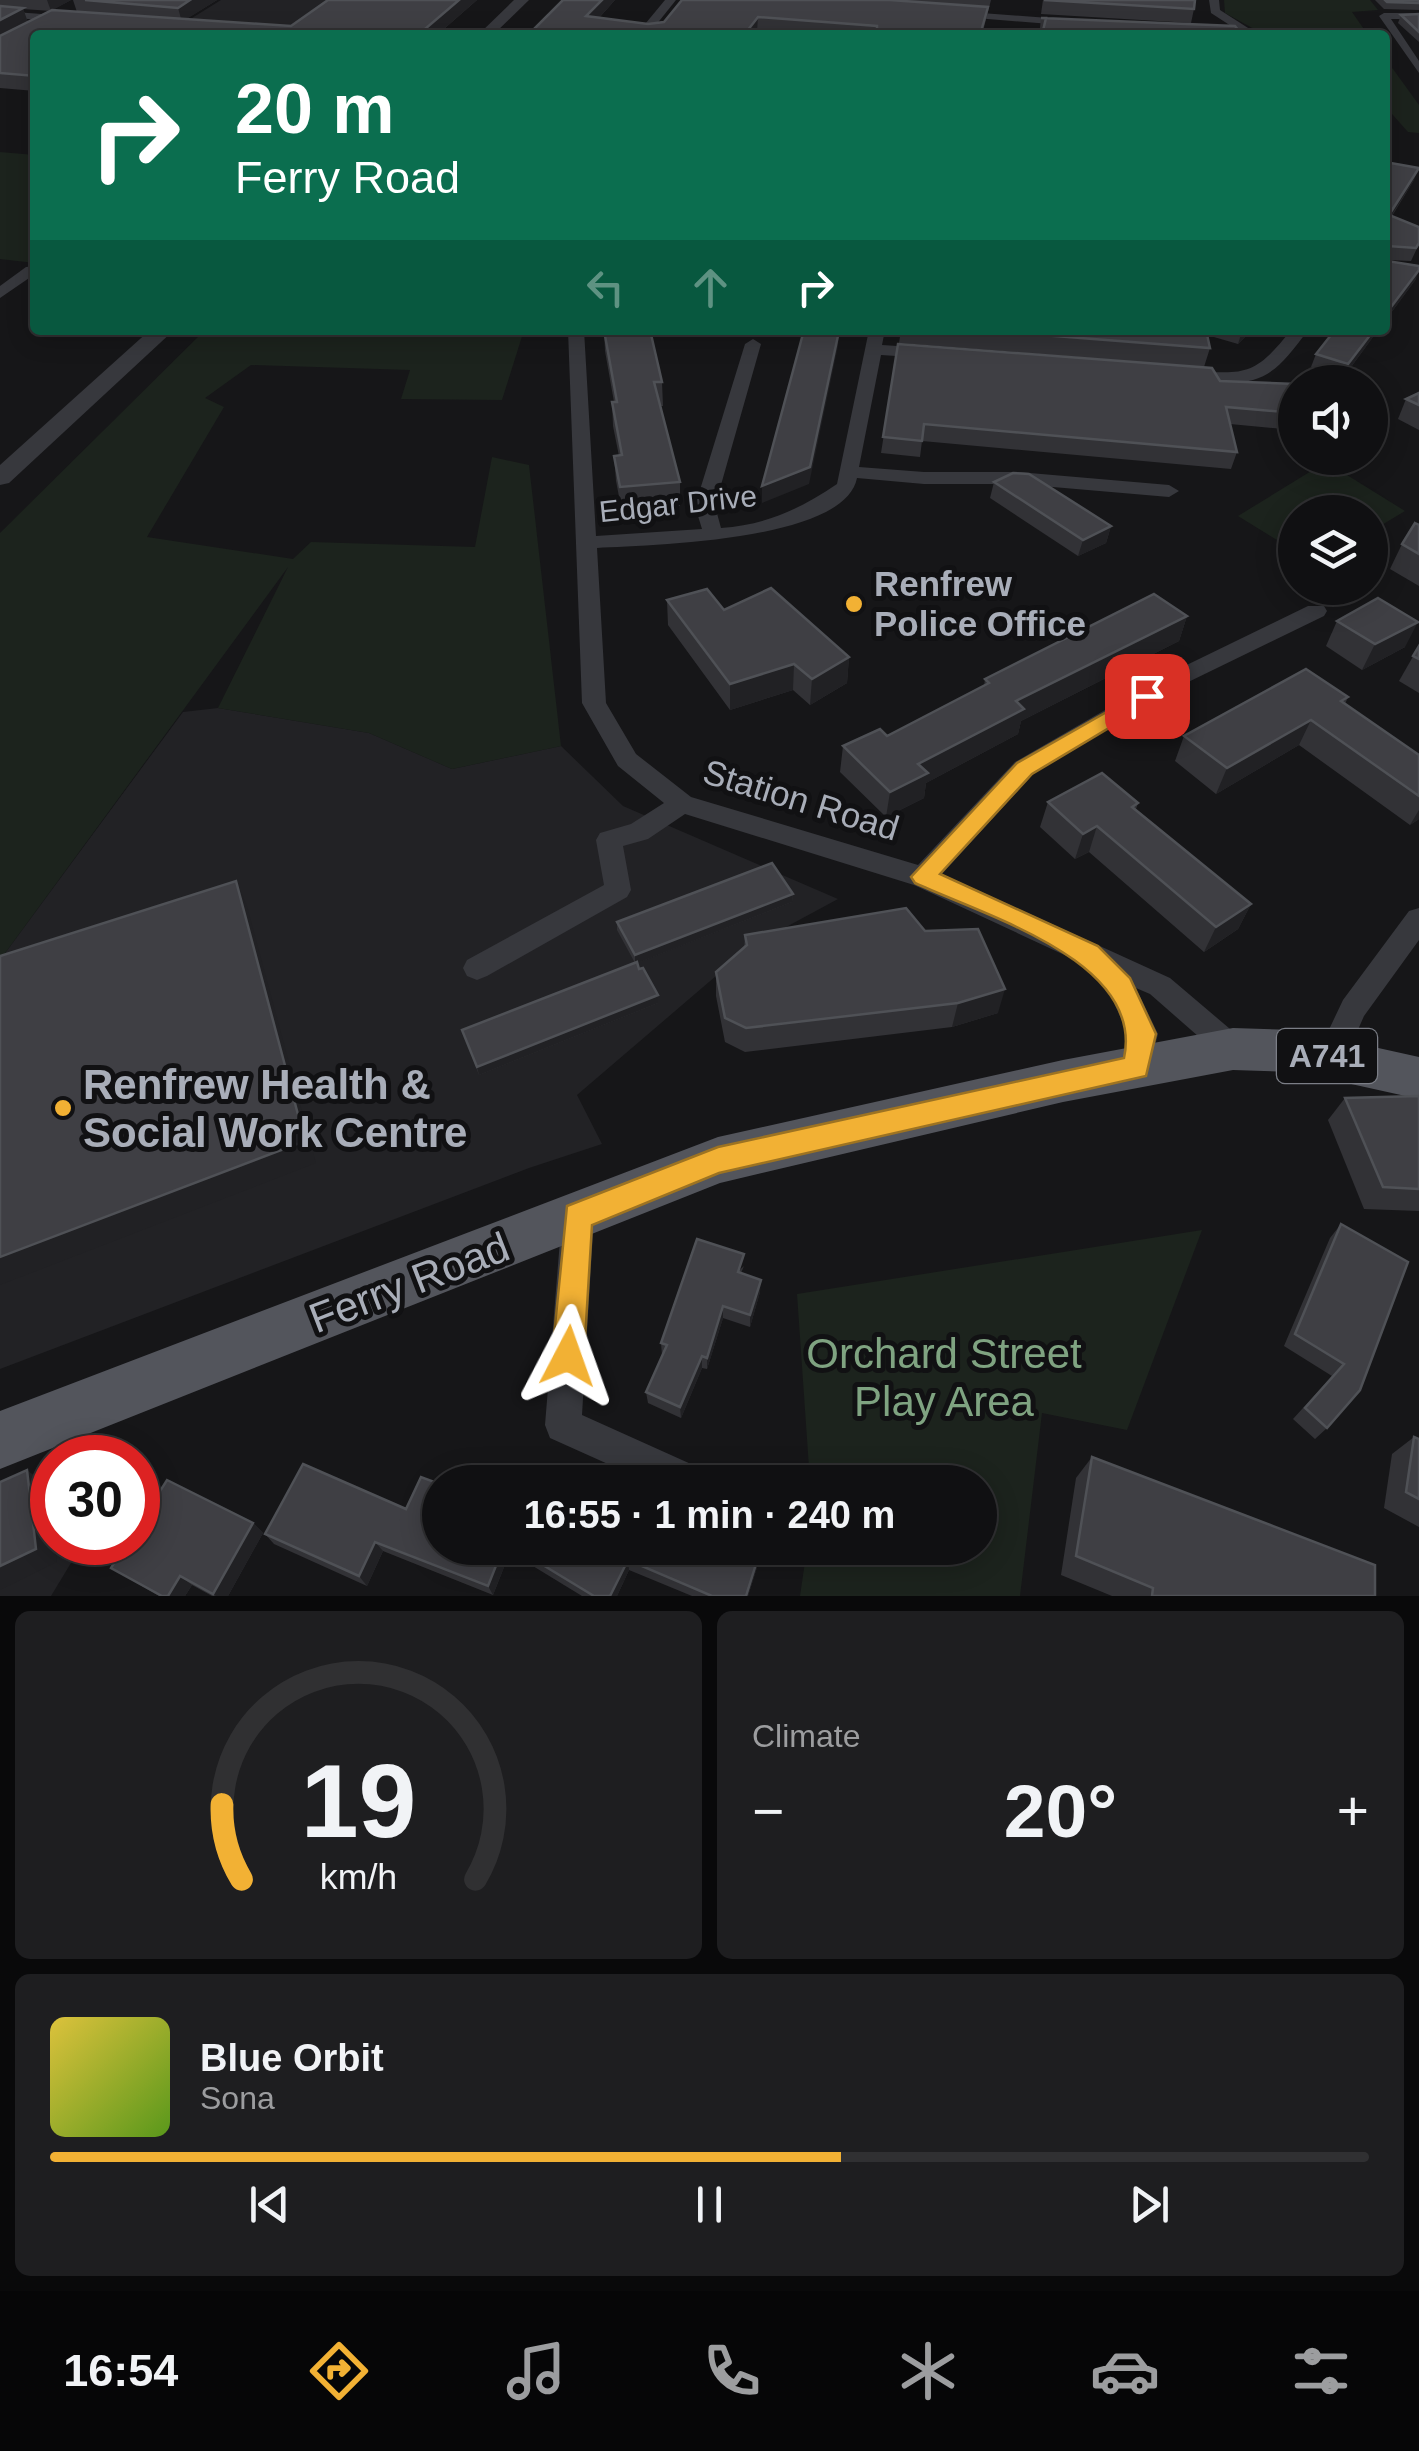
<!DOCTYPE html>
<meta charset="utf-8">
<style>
body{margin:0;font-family:Arial,sans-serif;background:#1e1e20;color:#f1f3f6;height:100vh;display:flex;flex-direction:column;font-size:38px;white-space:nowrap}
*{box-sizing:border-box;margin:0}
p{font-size:32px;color:#9c9d9f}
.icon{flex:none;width:55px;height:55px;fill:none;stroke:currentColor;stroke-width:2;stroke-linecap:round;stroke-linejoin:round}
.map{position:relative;height:1596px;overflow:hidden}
.panel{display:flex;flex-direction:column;gap:15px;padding:15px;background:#09090a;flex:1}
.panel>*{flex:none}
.hud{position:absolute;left:30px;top:30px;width:1360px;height:305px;border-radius:10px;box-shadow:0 5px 25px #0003,0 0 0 2px #303032;background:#0b6e4f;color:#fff;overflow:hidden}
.buttons{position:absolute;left:1278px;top:365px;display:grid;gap:20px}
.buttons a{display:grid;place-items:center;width:110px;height:110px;border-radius:50%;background:#101012;box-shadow:0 5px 25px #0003,0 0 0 2px #303032;font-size:50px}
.speed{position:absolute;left:30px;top:1435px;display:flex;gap:20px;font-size:50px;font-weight:700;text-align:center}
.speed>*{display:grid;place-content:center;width:130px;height:130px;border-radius:50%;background:#101012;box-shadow:0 5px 25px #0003,0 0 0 2px #303032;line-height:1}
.speed .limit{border:15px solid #d22;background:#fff;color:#111}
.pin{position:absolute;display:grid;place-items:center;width:85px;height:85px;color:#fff;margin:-42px;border-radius:20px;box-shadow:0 5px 15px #0006}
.me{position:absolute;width:110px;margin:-55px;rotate:4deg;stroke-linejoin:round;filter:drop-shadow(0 0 8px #0008)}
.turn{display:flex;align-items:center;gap:35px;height:210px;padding:0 40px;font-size:45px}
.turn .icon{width:130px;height:130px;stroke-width:2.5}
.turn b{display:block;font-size:70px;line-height:85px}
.lanes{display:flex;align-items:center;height:95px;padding:0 40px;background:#0003;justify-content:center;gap:50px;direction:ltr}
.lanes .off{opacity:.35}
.big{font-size:75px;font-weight:600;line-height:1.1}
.panel .widget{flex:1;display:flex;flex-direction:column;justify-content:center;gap:15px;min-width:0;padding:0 35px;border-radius:15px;background:#1e1e20}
.panel .dial{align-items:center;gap:0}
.dial svg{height:260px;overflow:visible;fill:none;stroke:#303032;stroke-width:7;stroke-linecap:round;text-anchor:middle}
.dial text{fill:#f1f3f6;stroke:none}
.song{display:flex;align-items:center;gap:30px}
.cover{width:120px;height:120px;border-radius:15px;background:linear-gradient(135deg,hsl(50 70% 55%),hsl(90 70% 35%))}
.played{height:10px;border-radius:5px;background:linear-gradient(90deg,#f2b134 60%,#303032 60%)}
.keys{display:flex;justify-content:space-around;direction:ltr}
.heat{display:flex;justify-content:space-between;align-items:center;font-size:55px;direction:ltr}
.panel .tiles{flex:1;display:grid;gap:15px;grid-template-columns:1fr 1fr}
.widget:last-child{grid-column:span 2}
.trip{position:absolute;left:422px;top:1465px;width:575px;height:100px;border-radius:50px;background:#101012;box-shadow:0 5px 25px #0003,0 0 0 2px #303032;font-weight:600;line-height:100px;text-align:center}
.dock{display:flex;height:160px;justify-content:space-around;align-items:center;background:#060607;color:#9c9d9f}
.dock .icon{width:70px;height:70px}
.dock .on{color:#f2b134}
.dock b{font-size:45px;color:#f1f3f6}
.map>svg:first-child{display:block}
</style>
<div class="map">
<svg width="1419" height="1596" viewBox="0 0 1419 1596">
<rect width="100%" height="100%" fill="#161618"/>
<g fill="#222225">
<path d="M221,0H429L437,35L184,23Z"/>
<path d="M218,708L369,733L452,769L561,746L623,806L838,899L751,946L577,1095L602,1144L529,1168L0,1369V960L183,712Z"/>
<path d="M52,1481V1542L83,1543L51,1596H0V1504Z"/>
</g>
<g fill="#1c231d">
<path d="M1224,0H1370L1378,10L1352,12L1368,35H1265L1225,13Z"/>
<path d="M1385,58L1419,105V133L1408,132L1385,106Z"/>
<path d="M0,152L35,155V263L0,259Z"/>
<path d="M205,330H524L502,400L401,399L410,370L251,365L205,398L224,407L147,537L293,559L311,542L475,547L492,457L529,465L561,746L452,769L369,733L218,708L288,567L0,960V533Z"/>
<path d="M1326,462L1405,511L1370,532V512H1295V551L1238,516Z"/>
<path d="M1202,1230L1127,1430L1042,1413L1020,1596H800L807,1548H980V1482H810L797,1294Z"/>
</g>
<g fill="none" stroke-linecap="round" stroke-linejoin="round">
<g fill="#37383d" fill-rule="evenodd">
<path d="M665,0H676L648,35H636Z"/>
<path d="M1209,0H1219L1220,10L1259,35H1245L1211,13Z"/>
<path d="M0,11L70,16L75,19L70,22L0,17Z"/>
<path d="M955,11L1075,20L1080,23L1075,26L951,16Z"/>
<path d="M1384,13H1419V19H1391L1419,61V73L1379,16Z"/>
<path d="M35,266V274L0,298V286L26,267Z"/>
<path d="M568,330H584L596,536L702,529L695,506L745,344L753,339L761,344L715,506L721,528C766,525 800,509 837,484L869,330H885L882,345L928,348L936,353L928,358L881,355L859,467L924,472H1018L1169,485L1179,491L1169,497L1018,484H924L857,478C845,542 648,545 597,548L606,703L636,754L691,797L918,865L1015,762L1162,677L1308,606H1324L1327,611L1324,616L1178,687L1033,774L942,874L1170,978L1243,1040L1248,1049L1243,1058L1233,1062L1223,1058L1150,994L1136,988L1158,1034L1147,1076L1136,1080L1125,1076L1121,1067L1128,1034L1110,994L1086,965L914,885L685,814L648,839L623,846L631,890L627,897L487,976L477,980L467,976L463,968L467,960L604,885L596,840L600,833L631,824L664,803L618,766L582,703Z"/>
<path d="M1291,330H1308C1277,372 1264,387 1210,382C1198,381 1188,381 1179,375L1188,370C1245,375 1255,376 1291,330Z"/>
<path d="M1419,908V940L1364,1016L1342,1066L1331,1070L1320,1066L1316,1057L1343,1000L1409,911Z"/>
<path d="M578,1200L590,1205L594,1216L582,1415L702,1469L708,1482H648L550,1438L545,1425L562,1216L566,1205Z"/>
</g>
<g fill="#37383d" fill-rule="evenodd">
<path d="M514,0H529L493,35H478Z"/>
<path d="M150,330H174L9,483L0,485V465Z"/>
</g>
<path fill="#53555c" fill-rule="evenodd" d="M1233,1028L1297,1030L1419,1057V1099L1297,1072L1233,1070L1063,1102L720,1183L0,1469V1411L718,1137L1063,1060Z"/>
</g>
<g fill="#323236" fill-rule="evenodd">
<path d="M0,0H71L52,10L77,12L73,0H217L186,19L291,26L328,0H477L437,35H35V91L0,88ZM23,9L51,11L28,22Z"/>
<path d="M563,0H615L599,18L648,24L664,22L682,0H991L982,35H804L757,31L754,35H528Z"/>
<path d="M1043,0L1194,9L1191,23L1041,14Z"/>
<path d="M1375,0H1419V10L1384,9Z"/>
<path d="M1419,14V42L1398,23L1401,15Z"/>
<path d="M1041,18L1235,26L1044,28H1040Z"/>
<path d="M1385,162L1414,180L1392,216L1419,244L1411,261L1387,260V261L1416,279L1385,321Z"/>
<path d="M604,330L662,382L663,406H660L680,482V506L622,512L616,481L614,456H619L613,426L612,402H614L605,351Z"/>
<path d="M901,330H1252L1238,344L1207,335L1210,348L1204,367L899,343Z"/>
<path d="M1378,330L1343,378L1311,367L1316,354Z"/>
<path d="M898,344L1220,381L1295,384V430L1230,424L1237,452L1231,469L922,441L920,457L881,453Z"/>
<path d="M1419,393V430L1398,419L1406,399Z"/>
<path d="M994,482L1111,526L1106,543L1078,556L990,498Z"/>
<path d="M1419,525V586L1390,569L1402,544Z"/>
<path d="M667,600L724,610L849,657L847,683L810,705L793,690L730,710L668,625Z"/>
<path d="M1187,616L1179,641L1021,721L1018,734L926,783L924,798L886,817L840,772L843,746L887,736L984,686L985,679Z"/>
<path d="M1337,621L1405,647L1362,670L1326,646Z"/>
<path d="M1419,646V693L1399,681Z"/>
<path d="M1348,697L1345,704L1419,755V819L1410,825L1299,745L1216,794L1175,761L1184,736Z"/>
<path d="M1048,802L1138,803L1136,809L1251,904L1238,929L1204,952L1089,852L1075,859L1040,827Z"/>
<path d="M793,894L792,902L637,963L639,969L658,995V1003L479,1075L462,1030L635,963L617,930V922Z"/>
<path d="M745,935L998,1013L952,1027L745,1052L725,1042L716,996V972L744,947Z"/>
<path d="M1419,1096V1211L1364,1209L1328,1120L1345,1098Z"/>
<path d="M1341,1224L1360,1390L1327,1428L1315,1439L1293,1419L1332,1376L1284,1346L1330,1238Z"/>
<path d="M744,1266L741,1273L760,1292L750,1327L723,1318L707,1369L702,1368L681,1418L648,1403L646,1392L662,1355L661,1343Z"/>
<path d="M1414,1437L1419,1439V1527L1384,1508L1392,1454Z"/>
<path d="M1092,1457L1375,1596H1112L1061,1575L1076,1478Z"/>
<path d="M303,1464L440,1548H763L748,1596H692L629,1570L617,1596H582L510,1552L493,1595L383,1551L367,1586L274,1544L265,1534Z"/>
<path d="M253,1523L263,1533L228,1596H212L192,1585L185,1596H159L111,1568Z"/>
</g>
<g fill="#212124">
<path d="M47,0H71L51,11Z"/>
<path d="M190,0H217L182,22L178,8Z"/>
<path d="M459,0H477L437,35H418Z"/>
<path d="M602,0H615L587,31L586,16Z"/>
<path d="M23,8L28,23L0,38V20Z"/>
<path d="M758,17L757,31L754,35H744Z"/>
<path d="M1419,168L1414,180L1385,226L1389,215Z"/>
<path d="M1419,270L1416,279L1385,321V315Z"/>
<path d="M1243,330H1252L1238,344L1242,331Z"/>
<path d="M1374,330H1378L1343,378L1348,364Z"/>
<path d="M839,331L838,346L809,484L762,503V486Z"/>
<path d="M1111,526L1106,543L1078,556L1083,540Z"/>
<path d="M1187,616L1179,641L1021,721L1018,734L926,783L924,798L886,817L890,792L918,764L1016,701Z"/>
<path d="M1418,622L1405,647L1362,670L1375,644Z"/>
<path d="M849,657L847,683L810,705L812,679Z"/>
<path d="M794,664L793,690L730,710V684Z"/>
<path d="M1311,720L1299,745L1216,794L1227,768Z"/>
<path d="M1419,810V819L1410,825Z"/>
<path d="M1097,826L1089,852L1075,859L1083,834Z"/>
<path d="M236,881L247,906L316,1163L0,1285V1257Z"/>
<path d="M793,894L792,902L635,964V955Z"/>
<path d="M1251,904L1238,929L1204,952L1216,927Z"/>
<path d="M1005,989L998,1013L952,1027L958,1003Z"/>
<path d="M658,995V1003L479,1075L477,1067Z"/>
<path d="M761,1280L760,1292L750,1327V1315Z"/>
<path d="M723,1306V1318L707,1369V1358Z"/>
<path d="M702,1356V1368L681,1418L680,1407Z"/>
<path d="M27,1470L46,1485L52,1542H54L57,1562L0,1590V1566Z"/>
<path d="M253,1523L263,1533L228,1596H216L213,1594Z"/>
<path d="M375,1542L383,1551L367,1586L359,1576Z"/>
<path d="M503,1548H508L510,1552L493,1595L488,1586Z"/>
<path d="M761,1548H763L748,1596H746Z"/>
<path d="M628,1560L629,1570L617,1596H610Z"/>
<path d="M180,1576L192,1585L185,1596H168Z"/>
</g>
<g fill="#3f3f44" stroke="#4f5156" stroke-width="2.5">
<path d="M85,0H190L178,8Z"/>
<path d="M328,0H459L418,35H35V76L0,73V36L52,10L291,26Z"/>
<path d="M563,0H602L586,16L648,24L664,22L682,0H890L988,7L980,35H877V26L758,17L744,35H528Z"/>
<path d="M1044,0H1195L1194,9Z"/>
<path d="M1385,0H1419V3L1387,2Z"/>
<path d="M0,6L23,8L0,20Z"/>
<path d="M1419,14V32L1401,15Z"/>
<path d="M1041,18L1235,26L1242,35H1042L1046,18Z"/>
<path d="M1385,162L1419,168L1389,215L1419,227V243L1416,248L1388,246L1387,261L1419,266V270L1385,315Z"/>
<path d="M604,330H650L662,382H654L680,482L620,487L614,456L622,455L612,402H617Z"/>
<path d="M804,330L839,331L810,467L762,486Z"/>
<path d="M976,330H1206L1210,348Z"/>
<path d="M1335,330H1374L1348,364L1316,354Z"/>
<path d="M898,344L1212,368L1220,381L1295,384V413L1226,407L1237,452L924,424L922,441L883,437Z"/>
<path d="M1419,393V405L1406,399Z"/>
<path d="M1013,473L1029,474L1111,526L1083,540L994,482Z"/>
<path d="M1415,523L1419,525V554L1402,544Z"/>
<path d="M771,588L849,657L812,679L794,664L730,684L667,600L707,589L724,610Z"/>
<path d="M1154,594L1187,616L1016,701L1024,709L918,764L928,773L890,792L843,746L880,729L887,736L989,683L985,679Z"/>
<path d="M1378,598L1418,622L1375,644L1337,621Z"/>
<path d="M1419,646V659L1413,656Z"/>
<path d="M1306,669L1348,697L1341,701L1419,755V796L1311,720L1227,768L1184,736Z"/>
<path d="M1102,773L1138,803L1132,807L1251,904L1216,927L1097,826L1083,834L1048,802Z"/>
<path d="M772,863L793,894L635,955L617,922Z"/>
<path d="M236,881L305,1141L0,1257V956Z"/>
<path d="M906,908L925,931L978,929L1005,989L958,1003L746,1028L725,1018L716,972L747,945L745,935Z"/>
<path d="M637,962L639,969L643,968L658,995L477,1067L462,1030Z"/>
<path d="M1419,1096V1189L1383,1187L1345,1098Z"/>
<path d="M1341,1224L1408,1262L1360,1390L1327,1428L1305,1408L1344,1364L1295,1334Z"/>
<path d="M697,1239L744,1254L738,1272L761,1280L750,1315L723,1306L707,1358L702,1356L680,1407L646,1392L667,1345L661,1343Z"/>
<path d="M1414,1437L1419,1439V1499L1406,1492Z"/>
<path d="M1092,1457L1375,1565V1596H1152L1153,1588L1076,1556Z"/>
<path d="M303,1464L406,1509L421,1477L440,1484V1548H503L488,1586L375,1542L359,1576L265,1534Z"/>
<path d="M27,1470L36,1549L0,1566V1482Z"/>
<path d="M167,1480L253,1523L213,1594L180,1576L168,1596H162L111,1568L127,1542H138V1526Z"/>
<path d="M515,1548H761L746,1596H712L628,1560L610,1596H594Z"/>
</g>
<path fill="#f2b134" stroke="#9d7322" stroke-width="2.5" d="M1147,689L1157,696L1154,701L1032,774L940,874L1098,946L1130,978L1156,1034L1146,1076L719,1173L592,1225L584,1356L579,1367L568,1372L557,1367L552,1356L567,1206L718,1147L1124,1058C1145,961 983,915 915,883L911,877L1017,763Z"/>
<g fill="#f2b134" stroke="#111113" stroke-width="4">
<circle cx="854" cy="604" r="10"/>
<circle cx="63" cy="1108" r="10"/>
</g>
<g text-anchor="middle" stroke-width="10" stroke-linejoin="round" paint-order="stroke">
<g font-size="30" fill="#a8adb8" stroke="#111113">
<text transform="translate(678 504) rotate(-6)" y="10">Edgar Drive</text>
</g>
<rect fill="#111113" stroke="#7b7e86" stroke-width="2.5" x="1277" y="1029" width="100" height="54" rx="8"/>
<g font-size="32" font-weight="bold" fill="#a8adb8">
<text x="1327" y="1067">A741</text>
</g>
<g font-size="35" font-weight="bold" fill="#a8adb8" stroke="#111113" text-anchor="start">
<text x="874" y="596">Renfrew<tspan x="874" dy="40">Police Office</tspan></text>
</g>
<g font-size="35" fill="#a8adb8" stroke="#111113">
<text transform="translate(801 800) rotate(17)" y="12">Station Road</text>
</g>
<g font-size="42" font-weight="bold" fill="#a8adb8" stroke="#111113" text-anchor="start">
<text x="83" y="1099">Renfrew Health &amp;<tspan x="83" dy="48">Social Work Centre</tspan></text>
</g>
<g font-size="42" fill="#a8adb8" stroke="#111113">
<text transform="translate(409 1282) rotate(-21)" y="15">Ferry Road</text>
</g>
<g font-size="42" fill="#7fa381" stroke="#111113">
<text x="944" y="1368">Orchard Street<tspan x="944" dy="48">Play Area</tspan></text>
</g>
</g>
</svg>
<div class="buttons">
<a><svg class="icon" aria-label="sound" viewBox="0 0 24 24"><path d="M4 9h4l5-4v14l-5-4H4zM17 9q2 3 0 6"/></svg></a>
<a><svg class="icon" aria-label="layers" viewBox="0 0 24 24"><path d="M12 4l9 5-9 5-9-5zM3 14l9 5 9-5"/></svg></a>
</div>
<div class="speed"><div class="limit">30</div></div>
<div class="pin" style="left:1147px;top:696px;background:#d93025"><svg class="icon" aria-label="arrive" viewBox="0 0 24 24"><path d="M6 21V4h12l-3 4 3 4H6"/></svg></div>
<svg class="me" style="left:568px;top:1356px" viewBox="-20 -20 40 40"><path d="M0-17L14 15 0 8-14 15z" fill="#f2b134" stroke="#fff" stroke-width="4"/></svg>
<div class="trip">16:55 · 1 min · 240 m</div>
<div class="hud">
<div class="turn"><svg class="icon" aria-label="right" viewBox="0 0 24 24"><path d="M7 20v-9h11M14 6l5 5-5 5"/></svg><div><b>20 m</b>Ferry Road</div></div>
<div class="lanes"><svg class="icon off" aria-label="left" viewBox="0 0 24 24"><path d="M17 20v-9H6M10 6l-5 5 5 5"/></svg><svg class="icon off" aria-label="ahead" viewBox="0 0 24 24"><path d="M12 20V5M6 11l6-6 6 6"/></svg><svg class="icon" aria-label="right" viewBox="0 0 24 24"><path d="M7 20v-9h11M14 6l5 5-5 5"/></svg></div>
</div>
</div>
<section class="panel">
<div class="tiles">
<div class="widget dial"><svg viewBox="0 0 100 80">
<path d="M14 69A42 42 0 1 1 86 69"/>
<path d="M14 69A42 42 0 0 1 8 46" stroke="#f2b134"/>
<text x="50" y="56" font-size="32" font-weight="700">19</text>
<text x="50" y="72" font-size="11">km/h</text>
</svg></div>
<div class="widget"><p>Climate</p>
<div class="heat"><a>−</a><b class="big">20°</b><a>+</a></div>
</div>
<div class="widget">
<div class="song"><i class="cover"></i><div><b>Blue Orbit</b><p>Sona</p></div></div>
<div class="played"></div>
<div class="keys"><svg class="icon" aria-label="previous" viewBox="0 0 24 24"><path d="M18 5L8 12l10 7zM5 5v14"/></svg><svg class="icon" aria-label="pause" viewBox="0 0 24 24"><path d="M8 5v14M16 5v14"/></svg><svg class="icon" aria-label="next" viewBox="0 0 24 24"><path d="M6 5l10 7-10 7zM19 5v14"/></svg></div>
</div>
</div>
</section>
<nav class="dock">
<b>16:54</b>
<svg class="icon on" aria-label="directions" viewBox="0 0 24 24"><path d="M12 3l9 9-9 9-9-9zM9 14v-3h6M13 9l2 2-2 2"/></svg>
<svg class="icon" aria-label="music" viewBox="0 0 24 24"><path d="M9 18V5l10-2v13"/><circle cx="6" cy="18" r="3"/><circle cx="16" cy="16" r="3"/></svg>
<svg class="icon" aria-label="phone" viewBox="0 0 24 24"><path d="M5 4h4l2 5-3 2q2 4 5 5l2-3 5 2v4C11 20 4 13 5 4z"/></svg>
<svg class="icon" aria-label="climate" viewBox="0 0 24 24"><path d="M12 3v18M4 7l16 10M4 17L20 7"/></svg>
<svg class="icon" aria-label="car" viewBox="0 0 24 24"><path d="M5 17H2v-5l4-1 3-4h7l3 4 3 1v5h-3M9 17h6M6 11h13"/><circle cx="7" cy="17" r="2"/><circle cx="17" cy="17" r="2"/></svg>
<svg class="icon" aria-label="filters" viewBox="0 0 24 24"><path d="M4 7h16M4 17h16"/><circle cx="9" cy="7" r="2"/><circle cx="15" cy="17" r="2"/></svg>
</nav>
